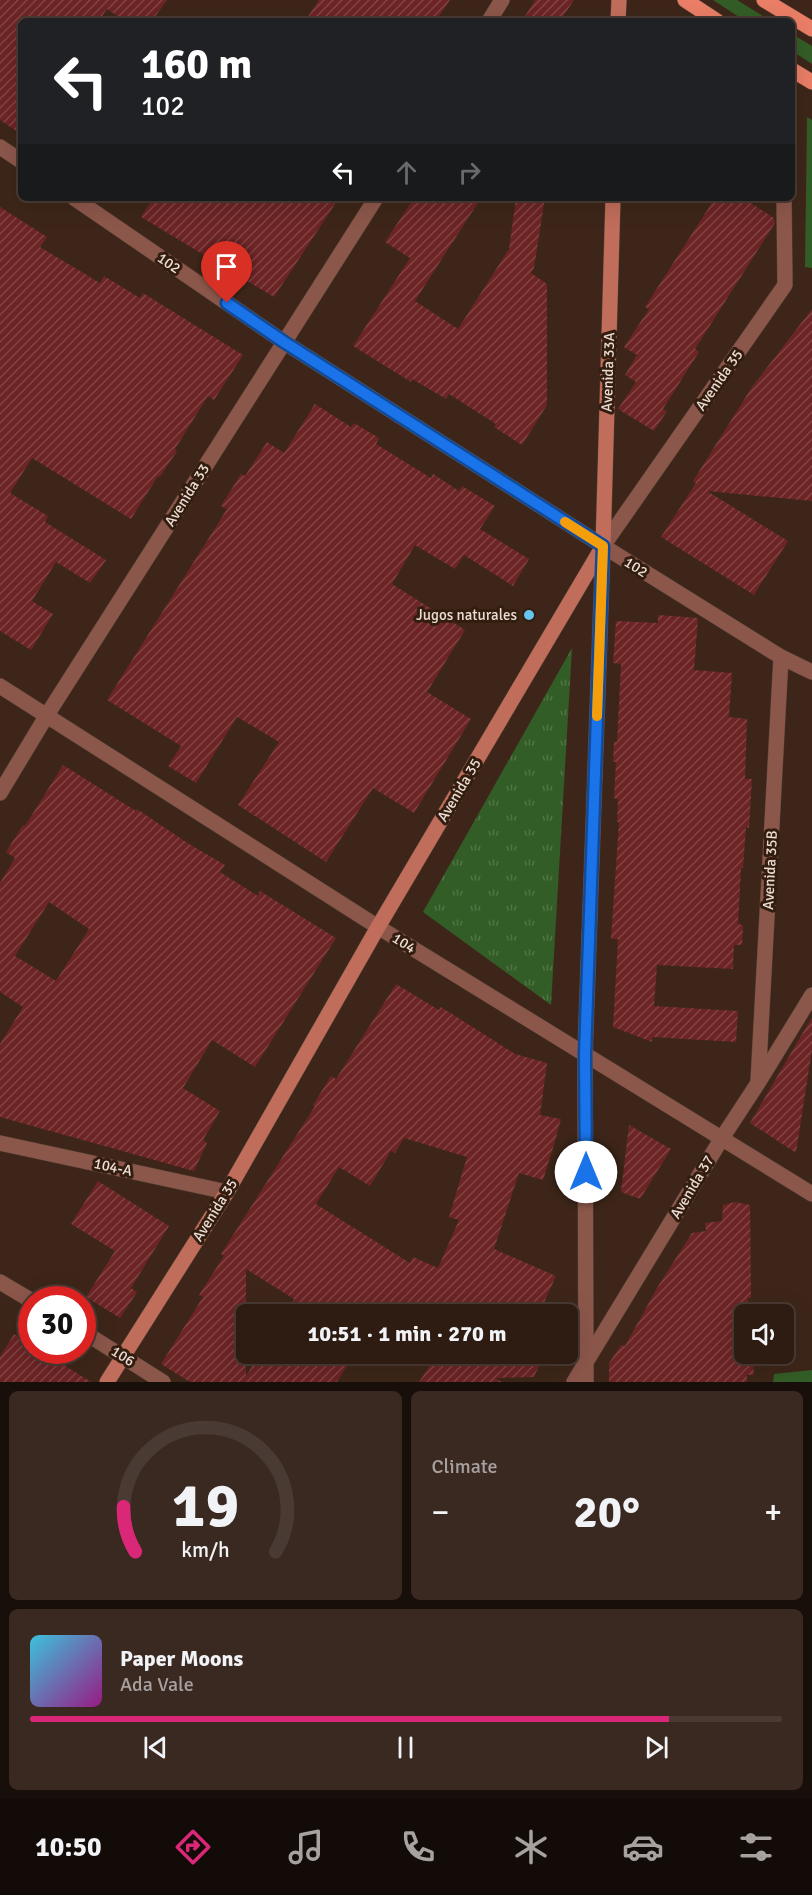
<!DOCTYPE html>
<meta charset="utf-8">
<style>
body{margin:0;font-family:Signika,sans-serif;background:#3a2921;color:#f1f3f6;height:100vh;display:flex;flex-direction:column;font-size:22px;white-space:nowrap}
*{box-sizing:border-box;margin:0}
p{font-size:20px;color:#a7a1a0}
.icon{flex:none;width:33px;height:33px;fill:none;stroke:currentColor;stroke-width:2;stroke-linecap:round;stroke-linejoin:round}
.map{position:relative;height:1382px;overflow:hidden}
.details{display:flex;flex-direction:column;gap:9px;padding:9px;background:#190f0a;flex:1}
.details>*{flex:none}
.banner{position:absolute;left:18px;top:18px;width:777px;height:183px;border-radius:9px;box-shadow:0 6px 24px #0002,0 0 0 2px #493a33;background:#202124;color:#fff;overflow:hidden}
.controls{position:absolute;left:734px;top:1304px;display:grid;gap:12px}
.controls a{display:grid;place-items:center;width:60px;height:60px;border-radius:9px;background:#2e1c13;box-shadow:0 6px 24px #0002,0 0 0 2px #493a33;font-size:30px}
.speed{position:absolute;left:18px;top:1286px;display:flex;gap:12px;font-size:30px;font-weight:700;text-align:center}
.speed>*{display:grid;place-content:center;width:78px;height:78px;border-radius:50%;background:#2e1c13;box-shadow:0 6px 24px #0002,0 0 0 2px #493a33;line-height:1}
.speed .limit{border:9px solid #d22;background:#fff;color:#111}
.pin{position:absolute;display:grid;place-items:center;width:51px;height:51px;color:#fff;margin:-62px -26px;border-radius:50% 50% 50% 0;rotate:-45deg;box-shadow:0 0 6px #0007}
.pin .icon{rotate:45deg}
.me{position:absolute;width:66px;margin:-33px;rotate:0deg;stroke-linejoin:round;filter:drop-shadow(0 0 4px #0008)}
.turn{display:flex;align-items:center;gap:21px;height:126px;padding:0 24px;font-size:27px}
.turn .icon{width:78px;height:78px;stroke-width:2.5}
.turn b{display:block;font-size:42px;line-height:51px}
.lanes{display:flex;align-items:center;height:57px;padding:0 24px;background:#0003;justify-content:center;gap:30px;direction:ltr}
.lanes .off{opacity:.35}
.big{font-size:45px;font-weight:800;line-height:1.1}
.details .widget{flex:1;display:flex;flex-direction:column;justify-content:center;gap:9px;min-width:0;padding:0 21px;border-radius:9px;background:#3a2921}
.details .dial{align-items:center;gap:0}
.dial svg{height:156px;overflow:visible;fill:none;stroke:#493a33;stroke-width:7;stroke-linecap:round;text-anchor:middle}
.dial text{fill:#f1f3f6;stroke:none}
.song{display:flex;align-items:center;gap:18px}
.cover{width:72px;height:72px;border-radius:9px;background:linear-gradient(135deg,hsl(190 70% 55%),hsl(310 70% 35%))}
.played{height:6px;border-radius:3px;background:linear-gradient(90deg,#db2777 85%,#493a33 85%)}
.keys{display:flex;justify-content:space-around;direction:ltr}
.heat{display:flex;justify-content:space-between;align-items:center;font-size:33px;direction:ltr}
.details .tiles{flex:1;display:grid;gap:9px;grid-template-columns:1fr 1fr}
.widget:last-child{grid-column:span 2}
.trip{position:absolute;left:236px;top:1304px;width:342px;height:60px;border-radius:9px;background:#2e1c13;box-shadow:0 6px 24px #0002,0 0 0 2px #493a33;font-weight:800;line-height:60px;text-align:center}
.dock{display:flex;height:96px;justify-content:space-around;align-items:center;background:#120b08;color:#a7a1a0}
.dock .icon{width:42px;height:42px}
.dock .active{color:#db2777}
.dock b{font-size:27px;color:#f1f3f6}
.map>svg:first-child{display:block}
</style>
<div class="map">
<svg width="812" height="1382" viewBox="0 0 812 1382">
<defs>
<pattern id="park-tufts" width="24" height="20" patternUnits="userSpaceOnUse" patternTransform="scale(1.5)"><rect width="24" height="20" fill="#335d26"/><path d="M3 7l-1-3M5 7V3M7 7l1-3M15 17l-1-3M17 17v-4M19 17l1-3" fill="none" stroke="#517445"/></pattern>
<pattern id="building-hatch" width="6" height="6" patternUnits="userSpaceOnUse" patternTransform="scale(1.5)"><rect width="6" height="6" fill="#6c2425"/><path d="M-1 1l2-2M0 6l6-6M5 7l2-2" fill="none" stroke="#814344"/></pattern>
</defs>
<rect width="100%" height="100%" fill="#3d2619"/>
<g fill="#335d26">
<path d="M713,0H737L771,21H745Z"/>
<path d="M792,34L812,46V64L792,51Z"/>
<path d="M807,117L812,120V268L805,267Z"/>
<path d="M812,1370V1382H773L774,1374Z"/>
</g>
<path fill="url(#park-tufts)" d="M572,648L551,1005L423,912Z"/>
<g fill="url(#building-hatch)" fill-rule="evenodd">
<path d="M0,0H167L152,21H124L107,9L99,21H21V134L0,120Z"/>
<path d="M319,0H450L436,21H305Z"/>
<path d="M535,0H574L560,21H522Z"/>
<path d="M153,198H339L274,297L141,217Z"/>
<path d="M414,198H481L415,301L458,329L509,249L516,198H545L534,268L531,273L547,284V405L522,445L494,427L496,424L449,394L446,399L412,379L411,382L353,346L410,258L385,242Z"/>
<path d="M715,198H743L774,218L775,223L695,349L699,352L663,409L667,411L654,431L618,409L636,382L625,375L637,355L624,347L649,309L645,307Z"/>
<path d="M0,207L47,237L40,247L100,283L104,276L140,298L143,293L243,355L214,400L208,396L175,449L177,451L160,477L158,476L131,519L32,458L10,493L48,516L45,522L106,560L90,583L56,562L32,601L53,614L31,650L0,631Z"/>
<path d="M812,309V501L707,491L788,541L754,595L661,537L696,483L693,481L752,387Z"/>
<path d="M315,404L351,427L354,423L379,438L376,444L431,478L433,474L459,491L462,486L495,506L480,529L529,559L513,586L464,555L455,569L415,545L392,584L465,630L427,692L471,719L414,813L373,788L326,862L238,805L279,742L237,717L196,783L168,766L181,746L107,700L227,509L221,506L241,474L245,476L267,442L284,453Z"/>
<path d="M658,615L698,618L694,670L732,673L729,717L747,719L745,779H752L749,828L746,827L743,868H741L738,924L743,925L742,945H734L733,969L657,965L654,1006L738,1011L736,1042L652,1037V1042L613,1027L618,939H611L619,822H617L618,799L614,798L616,762H613L614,742H617L621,664L613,663L616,621L658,623Z"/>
<path d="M63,765L136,811L137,809L189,844L225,865L220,872L258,896L260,891L336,938L255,1067L212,1040L183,1088L220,1111L203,1140L207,1143L194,1171L0,1117V1044L23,1007L0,992V883L15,858L6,852L23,825L25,826ZM49,902L89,929L56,981L15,956Z"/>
<path d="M396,984L439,1010L441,1007L515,1054L547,1063L540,1115L561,1119L553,1148L543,1180L519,1173L494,1249L556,1276L539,1314H387L381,1311L379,1314H285L294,1299L246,1269V1376L260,1353H355L337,1382H190L161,1364L203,1297L199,1295L224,1256L221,1254L315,1106L313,1105L331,1076L336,1079ZM404,1138L467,1157L449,1217L459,1220L438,1268L413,1257L410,1263L316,1204L339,1167L370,1186L391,1151L395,1153Z"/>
<path d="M812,1017V1049L796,1153L750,1123Z"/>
<path d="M629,1125L671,1149L640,1199L621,1192Z"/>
<path d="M98,1181L169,1226L131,1288L137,1292L120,1318L86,1297L115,1251L71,1224Z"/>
<path d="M735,1202L750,1205L751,1298H748L749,1314H744V1353H752L754,1375H747V1382H609V1363L621,1345L625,1346L657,1288L692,1233L706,1231L705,1223L722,1221L723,1205Z"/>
<path d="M14,1334L32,1345V1350H40L91,1382H0V1357Z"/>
<path d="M438,1353H543L545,1354L534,1377L495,1378L502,1382H419Z"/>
</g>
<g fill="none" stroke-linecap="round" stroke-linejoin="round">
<defs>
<g id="street">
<path d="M489,21L502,0"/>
<path d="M0,147L21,161"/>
<path d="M74,198L284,342L603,546L781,657L812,672"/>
<path d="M0,686L378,927L812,1194"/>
<path d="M0,793L47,715L376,198"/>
<path d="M758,1082L781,657"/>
<path d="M0,1143L227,1192"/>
<path d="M0,1282L32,1301"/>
<path d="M82,1331L163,1382"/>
<path d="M574,1382L722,1138L758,1083L812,995"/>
<path d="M586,1382L585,1054L603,546L785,285L784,198"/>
</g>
<g id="secondary">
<path d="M618,21L619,0"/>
<path d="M107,1382L227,1192L378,927L603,546L613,198"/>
</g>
<g id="primary">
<path d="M685,0L717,21"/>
<path d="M764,0L812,29"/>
<path d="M792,70L812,82"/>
</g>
</defs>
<use href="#street" stroke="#594337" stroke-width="16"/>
<use href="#secondary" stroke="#594337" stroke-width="16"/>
<use href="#primary" stroke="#594337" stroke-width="16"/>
<use href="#street" stroke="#8c574b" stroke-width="15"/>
<use href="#secondary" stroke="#c16d5b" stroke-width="15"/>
<use href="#primary" stroke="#ea7e66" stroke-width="15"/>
</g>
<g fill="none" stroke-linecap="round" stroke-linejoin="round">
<defs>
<path id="route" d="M227,303L284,342L603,546L585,1054L586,1172"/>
</defs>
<use href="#route" stroke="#114b97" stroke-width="15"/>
<use href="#route" stroke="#1a73e8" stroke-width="10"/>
<path stroke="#f59e0b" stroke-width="10" d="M565,522L603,546L597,716"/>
</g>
<circle fill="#66c4ef" stroke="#321d0f" stroke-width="2" cx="529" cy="615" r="6"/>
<g text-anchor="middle" stroke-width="6" stroke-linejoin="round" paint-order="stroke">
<g font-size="15" fill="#ecdcd4" stroke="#321d0f">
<text transform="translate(169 263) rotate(34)" y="5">102</text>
<text transform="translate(608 372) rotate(-88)" y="5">Avenida 33A</text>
<text transform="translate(719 380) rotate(-55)" y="5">Avenida 35</text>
<text transform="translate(187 495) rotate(-58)" y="5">Avenida 33</text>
<text transform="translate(636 567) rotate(32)" y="5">102</text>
<text transform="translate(459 790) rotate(-59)" y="5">Avenida 35</text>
<text transform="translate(770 870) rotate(-87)" y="5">Avenida 35B</text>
<text transform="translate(404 943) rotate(32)" y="5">104</text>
<text transform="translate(113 1167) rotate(12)" y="5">104-A</text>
<text transform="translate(692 1187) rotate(-59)" y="5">Avenida 37</text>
<text transform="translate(215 1210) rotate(-58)" y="5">Avenida 35</text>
<text transform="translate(123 1356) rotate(32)" y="5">106</text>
</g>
<g font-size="15" fill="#ecdcd4" stroke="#321d0f" text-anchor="end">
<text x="517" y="620">Jugos naturales</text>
</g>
</g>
</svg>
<div class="controls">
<a><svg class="icon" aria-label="sound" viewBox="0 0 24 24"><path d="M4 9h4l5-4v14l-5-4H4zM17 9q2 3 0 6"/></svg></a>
</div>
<div class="speed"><div class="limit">30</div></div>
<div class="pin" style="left:227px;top:303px;background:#d93025"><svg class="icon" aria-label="arrive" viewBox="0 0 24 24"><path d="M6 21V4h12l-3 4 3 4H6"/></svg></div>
<svg class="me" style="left:586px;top:1172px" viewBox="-20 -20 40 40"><circle r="19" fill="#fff"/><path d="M0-13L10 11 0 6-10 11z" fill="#1a73e8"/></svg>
<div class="trip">10:51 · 1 min · 270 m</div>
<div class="banner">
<div class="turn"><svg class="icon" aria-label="left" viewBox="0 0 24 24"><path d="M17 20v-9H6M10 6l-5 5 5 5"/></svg><div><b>160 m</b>102</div></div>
<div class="lanes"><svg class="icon" aria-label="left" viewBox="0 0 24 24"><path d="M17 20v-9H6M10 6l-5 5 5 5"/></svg><svg class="icon off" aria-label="ahead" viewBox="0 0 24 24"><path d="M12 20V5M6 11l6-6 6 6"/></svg><svg class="icon off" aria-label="right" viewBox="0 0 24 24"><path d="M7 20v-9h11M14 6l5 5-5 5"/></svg></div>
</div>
</div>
<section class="details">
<div class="tiles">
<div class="widget dial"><svg viewBox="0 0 100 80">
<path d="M14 69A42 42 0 1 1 86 69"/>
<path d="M14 69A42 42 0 0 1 8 46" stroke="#db2777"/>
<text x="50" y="56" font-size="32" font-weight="700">19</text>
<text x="50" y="72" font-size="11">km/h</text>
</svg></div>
<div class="widget"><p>Climate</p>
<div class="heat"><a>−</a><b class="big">20°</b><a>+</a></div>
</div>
<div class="widget">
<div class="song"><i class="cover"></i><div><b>Paper Moons</b><p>Ada Vale</p></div></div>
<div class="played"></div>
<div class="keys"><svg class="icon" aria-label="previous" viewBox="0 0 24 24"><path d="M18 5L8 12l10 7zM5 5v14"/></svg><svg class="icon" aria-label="pause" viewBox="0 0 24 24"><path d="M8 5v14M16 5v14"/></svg><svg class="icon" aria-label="next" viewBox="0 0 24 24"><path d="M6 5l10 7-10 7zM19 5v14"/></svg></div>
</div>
</div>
</section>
<nav class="dock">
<b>10:50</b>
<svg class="icon active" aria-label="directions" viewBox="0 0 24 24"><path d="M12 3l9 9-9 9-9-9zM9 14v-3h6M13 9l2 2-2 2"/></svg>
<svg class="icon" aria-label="music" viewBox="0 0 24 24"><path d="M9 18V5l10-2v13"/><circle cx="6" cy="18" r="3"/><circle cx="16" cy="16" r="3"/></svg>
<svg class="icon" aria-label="phone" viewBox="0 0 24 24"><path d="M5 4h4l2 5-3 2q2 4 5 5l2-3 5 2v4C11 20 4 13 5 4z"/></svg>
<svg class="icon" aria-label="climate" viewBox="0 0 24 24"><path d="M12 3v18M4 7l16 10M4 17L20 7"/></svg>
<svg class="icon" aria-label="car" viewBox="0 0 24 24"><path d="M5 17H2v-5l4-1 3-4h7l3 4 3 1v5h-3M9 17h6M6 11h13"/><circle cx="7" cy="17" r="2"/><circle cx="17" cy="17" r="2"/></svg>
<svg class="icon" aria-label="filters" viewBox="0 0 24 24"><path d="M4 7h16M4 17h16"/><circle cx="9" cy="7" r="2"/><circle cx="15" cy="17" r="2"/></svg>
</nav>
